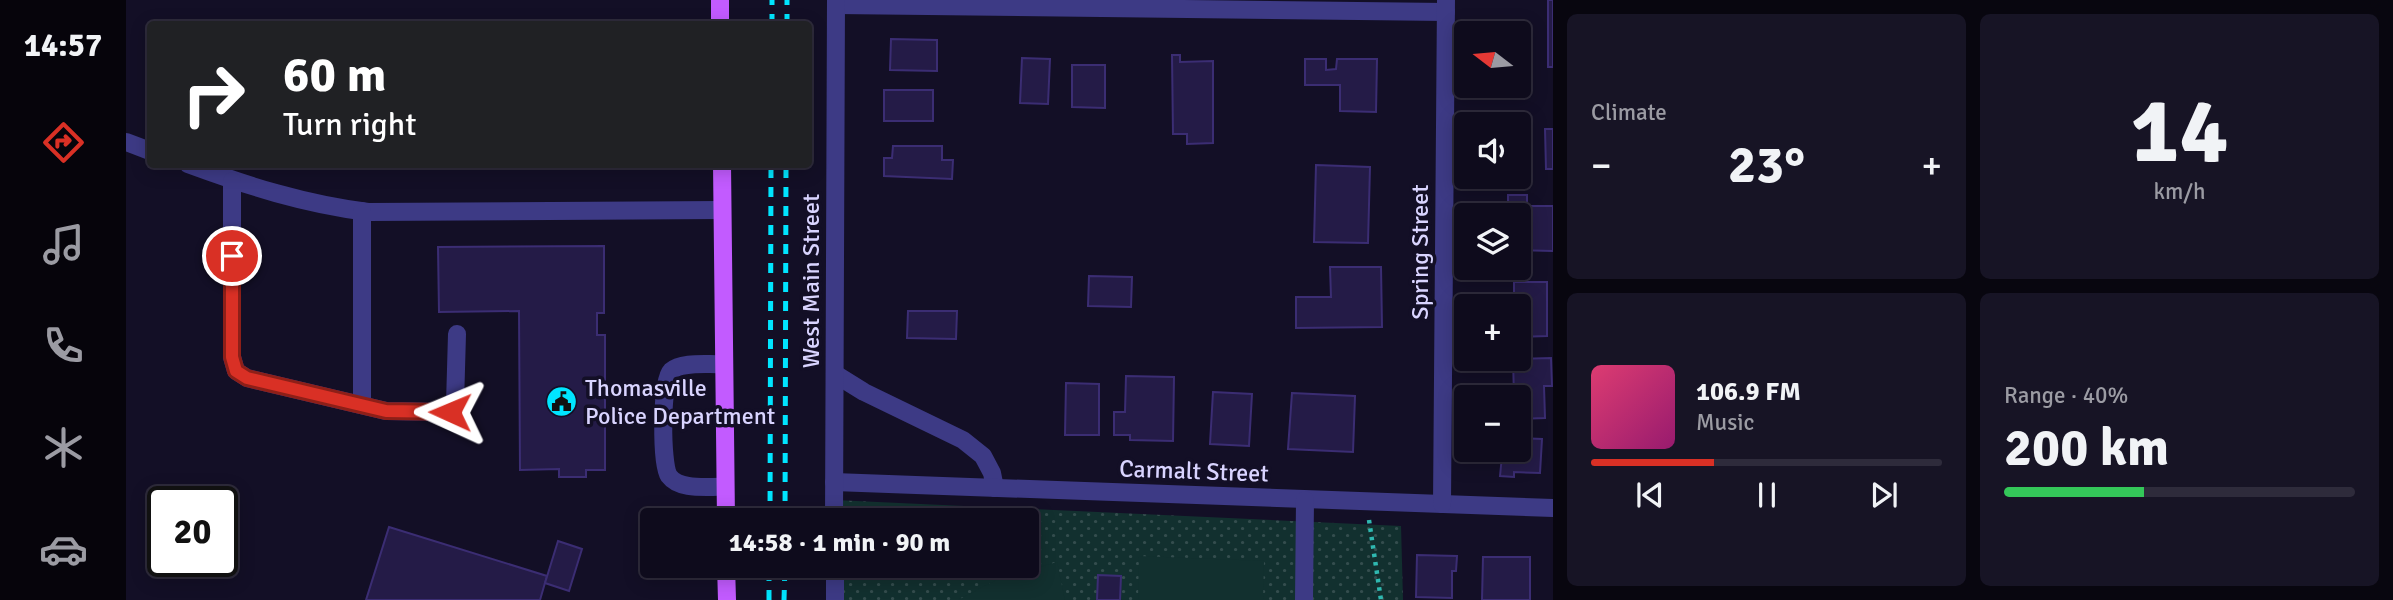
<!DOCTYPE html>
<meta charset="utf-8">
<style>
body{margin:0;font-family:Signika,sans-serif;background:#171425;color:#f1f3f6;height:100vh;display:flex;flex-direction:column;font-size:26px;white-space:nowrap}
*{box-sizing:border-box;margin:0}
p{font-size:23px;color:#9b9ba3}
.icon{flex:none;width:38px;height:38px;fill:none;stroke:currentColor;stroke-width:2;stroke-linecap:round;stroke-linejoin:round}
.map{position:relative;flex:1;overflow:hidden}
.panel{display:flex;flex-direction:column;gap:14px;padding:14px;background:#08060f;width:840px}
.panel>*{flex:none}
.guide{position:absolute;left:21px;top:21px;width:665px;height:147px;border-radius:7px;box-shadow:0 4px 18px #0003,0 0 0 2px #2e2b3b;background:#202124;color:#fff;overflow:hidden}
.needle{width:46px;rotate:286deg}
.buttons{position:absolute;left:1328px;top:21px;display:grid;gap:14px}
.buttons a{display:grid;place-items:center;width:77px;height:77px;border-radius:7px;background:#0e0b1c;box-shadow:0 4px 18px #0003,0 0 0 2px #2e2b3b;font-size:35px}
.speed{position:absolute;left:21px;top:486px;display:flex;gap:14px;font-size:35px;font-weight:700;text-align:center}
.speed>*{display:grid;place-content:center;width:91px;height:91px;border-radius:50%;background:#0e0b1c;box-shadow:0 4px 18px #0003,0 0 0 2px #2e2b3b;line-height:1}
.speed .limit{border:4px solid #111;border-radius:10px;background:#fff;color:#111}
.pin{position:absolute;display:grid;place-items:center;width:60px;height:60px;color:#fff;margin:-30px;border:4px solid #fff;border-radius:50%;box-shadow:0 2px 7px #0007}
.me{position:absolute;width:77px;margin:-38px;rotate:271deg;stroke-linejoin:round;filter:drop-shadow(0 0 5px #0008)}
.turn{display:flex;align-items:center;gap:24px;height:147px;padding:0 21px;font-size:32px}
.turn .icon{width:91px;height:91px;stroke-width:2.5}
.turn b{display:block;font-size:49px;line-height:60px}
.big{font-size:52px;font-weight:700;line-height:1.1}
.panel .card{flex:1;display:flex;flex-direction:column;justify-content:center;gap:10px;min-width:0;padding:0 24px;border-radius:10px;background:#171425}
.panel .dial{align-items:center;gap:0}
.dial b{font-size:91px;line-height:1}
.song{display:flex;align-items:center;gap:21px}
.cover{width:84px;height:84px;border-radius:10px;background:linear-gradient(135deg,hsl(340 70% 55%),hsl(320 70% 35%))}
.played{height:7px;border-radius:4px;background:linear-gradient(90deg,#d93025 35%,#2e2b3b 35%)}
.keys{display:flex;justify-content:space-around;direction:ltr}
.heat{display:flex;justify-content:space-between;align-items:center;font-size:38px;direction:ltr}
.charge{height:10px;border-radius:5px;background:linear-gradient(90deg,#34c759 40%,#2e2b3b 0)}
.panel .tiles{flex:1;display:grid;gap:14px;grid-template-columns:repeat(2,1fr)}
.trip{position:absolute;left:514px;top:508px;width:399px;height:70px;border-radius:7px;background:#0e0b1c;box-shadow:0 4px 18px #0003,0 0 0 2px #2e2b3b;font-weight:700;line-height:70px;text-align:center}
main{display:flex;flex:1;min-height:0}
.tab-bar{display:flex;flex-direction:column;width:126px;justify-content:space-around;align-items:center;background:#06040b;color:#9b9ba3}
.tab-bar .icon{width:49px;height:49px}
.tab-bar .current{color:#d93025}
.tab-bar b{font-size:32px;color:#f1f3f6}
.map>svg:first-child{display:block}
</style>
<main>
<nav class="tab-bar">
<b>14:57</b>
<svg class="icon current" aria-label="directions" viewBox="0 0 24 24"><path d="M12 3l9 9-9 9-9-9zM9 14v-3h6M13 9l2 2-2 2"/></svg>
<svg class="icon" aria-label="music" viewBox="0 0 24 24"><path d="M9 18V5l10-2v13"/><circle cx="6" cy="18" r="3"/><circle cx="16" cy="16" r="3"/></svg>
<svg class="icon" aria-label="phone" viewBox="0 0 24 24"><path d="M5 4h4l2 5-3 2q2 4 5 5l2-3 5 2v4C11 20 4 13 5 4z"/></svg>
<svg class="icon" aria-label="climate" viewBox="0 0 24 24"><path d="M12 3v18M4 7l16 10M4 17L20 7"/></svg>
<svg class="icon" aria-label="car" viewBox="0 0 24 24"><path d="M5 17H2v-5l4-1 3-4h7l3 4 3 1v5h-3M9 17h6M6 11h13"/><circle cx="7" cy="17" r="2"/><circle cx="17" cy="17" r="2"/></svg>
</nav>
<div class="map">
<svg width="1427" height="600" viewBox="0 0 1427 600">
<defs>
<pattern id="park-dots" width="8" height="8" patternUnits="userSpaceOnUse" patternTransform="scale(1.75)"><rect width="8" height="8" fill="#12302f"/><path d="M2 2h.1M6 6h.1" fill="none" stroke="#344d4e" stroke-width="1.8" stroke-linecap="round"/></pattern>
</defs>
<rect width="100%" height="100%" fill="#130f26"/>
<path fill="url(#park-dots)" d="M708,500L1275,526L1277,600H712L710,565H901V520H709Z"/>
<g fill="#12302f">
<path d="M1013,556L1138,561L1137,600H1012Z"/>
<path d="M931,562L939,600H832L870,580Z"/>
</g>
<g fill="#241b47" stroke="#3b2d73" stroke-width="2">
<rect x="1422" y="0" width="5" height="67"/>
<path d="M765,39L811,40V71L764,70Z"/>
<path d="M1046,55H1054V62L1087,61V143L1061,144V134H1047Z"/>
<path d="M896,58L924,59L922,104L894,103Z"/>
<path d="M1179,59H1200V70L1210,69L1211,59H1251L1250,112L1214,111V85H1179Z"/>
<path d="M946,65H979V108L946,107Z"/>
<rect x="758" y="90" width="49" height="31"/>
<path d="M1419,129H1427V169H1420Z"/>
<path d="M767,146H816V160H827L826,179L758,176V158H766Z"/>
<path d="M1190,165L1244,167L1242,243L1188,242Z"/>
<path d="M1382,195H1401V206H1427V251L1393,250V215H1382Z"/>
<path d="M478,246V313H471V335H479V470H460V477H433V469L394,470L393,311L313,312L312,247Z"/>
<path d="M1204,267H1255L1256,327L1170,328V297H1205Z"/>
<path d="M963,276L1006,277L1005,307L962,306Z"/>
<path d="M1388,282H1421V336L1393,337V306H1388Z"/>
<path d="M782,311H831L830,339L781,338Z"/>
<path d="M1425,358L1426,386H1418L1419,418L1393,419V397H1388L1387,359Z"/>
<path d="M1000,376L1048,377L1047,441L1004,440V435H988V412H999Z"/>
<path d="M940,383L973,384V435H939Z"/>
<path d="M1087,392L1126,394L1123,446L1084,444Z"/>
<path d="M1166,393L1229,396L1227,452L1162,449Z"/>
<path d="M1393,438L1416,439L1414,473L1388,472V477L1374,476L1376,456L1362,455L1363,450H1393Z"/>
<path d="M263,527L421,576L414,600H240Z"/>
<path d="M432,541L456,549L443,591L419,583Z"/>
<path d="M1291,555L1331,556L1330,571H1326V598L1290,597Z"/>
<path d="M1357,557H1404V600H1356Z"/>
<path d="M972,575L995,576L994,600H971Z"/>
</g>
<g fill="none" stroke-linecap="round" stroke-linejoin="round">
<path stroke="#2fb8b0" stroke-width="4.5" stroke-dasharray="3.5 5" stroke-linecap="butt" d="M1243,520L1255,600"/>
<g stroke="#3d3a85" stroke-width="18">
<path d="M710,5L1320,12"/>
<path d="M0,142L24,151"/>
<path d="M62,164C122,186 178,204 242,212L596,210"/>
<path d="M106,181V357L110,371L121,378L260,411L324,412L329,404L331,334"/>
<path d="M236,211V405"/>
<path d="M598,364C583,365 556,361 545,371C535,381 535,464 543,476C554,491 583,486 599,487"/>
<path d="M709,374L738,392L837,440L857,456L866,473L869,488"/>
<path d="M708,482L1427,508"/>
<path d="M1316,504L1320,0"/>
<path d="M708,520L710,0"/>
<path d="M709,565V600"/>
<path d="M1178,600L1179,500"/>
</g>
<g stroke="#c25bff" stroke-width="18">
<path d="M594,0V24"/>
<path d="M596,164L600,520"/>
<path d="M600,565L601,600"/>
</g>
<g stroke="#00e5ff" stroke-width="5" stroke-dasharray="10 9" stroke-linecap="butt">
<path d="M646,24V0"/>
<path d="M661,24V0"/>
<path d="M644,520L645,164"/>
<path d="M659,520L660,164"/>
<path d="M643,600V565"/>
<path d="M658,600L659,565"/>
</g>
</g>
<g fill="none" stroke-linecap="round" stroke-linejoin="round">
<defs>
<path id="route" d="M106,256V357L110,371L121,378L260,411L324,412"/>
</defs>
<use href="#route" stroke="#8d1f18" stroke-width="18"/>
<use href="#route" stroke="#d93025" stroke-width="12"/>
</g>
<defs>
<symbol id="civic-disc" viewBox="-11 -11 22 22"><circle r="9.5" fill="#00e5ff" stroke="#130f26"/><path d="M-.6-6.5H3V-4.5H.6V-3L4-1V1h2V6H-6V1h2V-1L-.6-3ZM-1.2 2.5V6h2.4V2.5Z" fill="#111"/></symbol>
</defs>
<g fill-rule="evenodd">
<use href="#civic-disc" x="418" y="384" width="35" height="35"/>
</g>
<g text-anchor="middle" stroke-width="7" stroke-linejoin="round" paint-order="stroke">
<g font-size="24" fill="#d9d4ff" stroke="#130f26">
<text transform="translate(1294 252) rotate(-90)" y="8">Spring Street</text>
<text transform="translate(685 281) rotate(-90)" y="8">West Main Street</text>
<text transform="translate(1068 471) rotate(2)" y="8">Carmalt Street</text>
</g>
<g font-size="24" fill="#d9d4ff" stroke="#130f26" text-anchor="start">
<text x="459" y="396">Thomasville<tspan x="459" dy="28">Police Department</tspan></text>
</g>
</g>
</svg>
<div class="buttons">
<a><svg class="needle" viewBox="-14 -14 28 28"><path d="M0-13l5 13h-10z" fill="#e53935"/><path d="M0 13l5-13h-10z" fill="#9b9ba3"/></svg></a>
<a><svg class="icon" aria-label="sound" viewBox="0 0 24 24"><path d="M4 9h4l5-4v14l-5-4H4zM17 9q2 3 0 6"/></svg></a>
<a><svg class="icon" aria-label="layers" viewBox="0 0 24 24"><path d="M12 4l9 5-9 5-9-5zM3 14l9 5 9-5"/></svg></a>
<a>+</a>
<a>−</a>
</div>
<div class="speed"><div class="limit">20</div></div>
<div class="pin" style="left:106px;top:256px;background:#d93025"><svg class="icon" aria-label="arrive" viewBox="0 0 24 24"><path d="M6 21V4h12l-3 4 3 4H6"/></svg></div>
<svg class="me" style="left:324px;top:412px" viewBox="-20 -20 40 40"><path d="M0-17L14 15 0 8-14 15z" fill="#d93025" stroke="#fff" stroke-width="4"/></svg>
<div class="trip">14:58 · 1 min · 90 m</div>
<div class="guide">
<div class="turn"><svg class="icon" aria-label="right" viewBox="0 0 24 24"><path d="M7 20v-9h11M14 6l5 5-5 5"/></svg><div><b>60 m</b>Turn right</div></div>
</div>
</div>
<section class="panel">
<div class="tiles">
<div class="card"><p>Climate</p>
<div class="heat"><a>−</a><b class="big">23°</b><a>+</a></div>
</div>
<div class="card dial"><b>14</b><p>km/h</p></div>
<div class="card">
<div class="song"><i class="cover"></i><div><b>106.9 FM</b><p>Music</p></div></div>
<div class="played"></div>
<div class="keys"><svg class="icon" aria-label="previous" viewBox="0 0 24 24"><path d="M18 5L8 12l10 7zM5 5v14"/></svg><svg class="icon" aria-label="pause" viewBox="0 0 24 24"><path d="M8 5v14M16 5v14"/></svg><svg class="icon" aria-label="next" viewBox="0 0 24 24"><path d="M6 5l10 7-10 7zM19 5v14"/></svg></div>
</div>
<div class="card"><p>Range · 40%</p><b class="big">200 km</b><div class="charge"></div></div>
</div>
</section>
</main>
